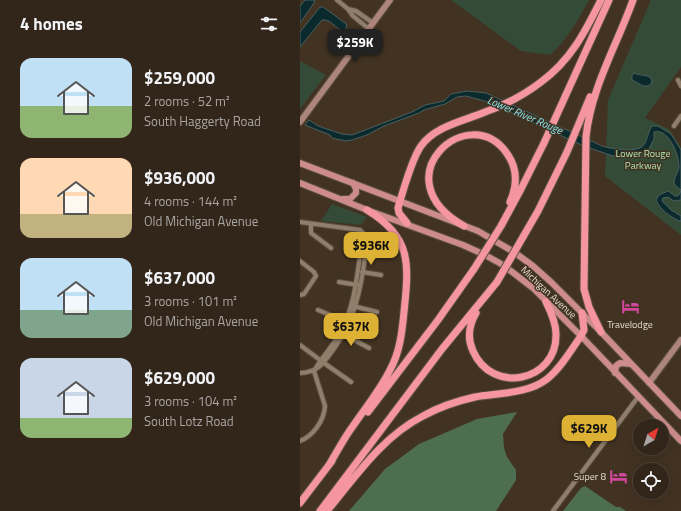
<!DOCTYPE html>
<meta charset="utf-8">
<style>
body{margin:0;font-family:"Titillium Web",sans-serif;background:#3d3227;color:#f1f3f6;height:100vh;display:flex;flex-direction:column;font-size:15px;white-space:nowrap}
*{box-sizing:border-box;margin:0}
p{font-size:13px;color:#a8a5a2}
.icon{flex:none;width:22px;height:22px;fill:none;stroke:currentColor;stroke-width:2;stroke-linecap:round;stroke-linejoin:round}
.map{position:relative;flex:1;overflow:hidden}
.details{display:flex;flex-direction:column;background:#32261a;width:300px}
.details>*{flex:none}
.needle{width:26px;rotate:39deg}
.fabs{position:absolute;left:333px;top:419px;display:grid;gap:8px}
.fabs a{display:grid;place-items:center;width:36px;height:36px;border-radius:50%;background:#32261a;box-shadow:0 4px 16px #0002,0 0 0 1px #4d4339;font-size:20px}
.price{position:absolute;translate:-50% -34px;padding:0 9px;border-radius:8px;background:#ddb133;color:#111;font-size:13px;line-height:26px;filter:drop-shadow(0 1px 2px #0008)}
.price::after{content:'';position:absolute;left:50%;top:24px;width:12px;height:9px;margin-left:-6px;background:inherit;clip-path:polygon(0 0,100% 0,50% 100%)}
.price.selected{background:#222;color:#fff}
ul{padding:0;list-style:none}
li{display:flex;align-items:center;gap:12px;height:100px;padding:0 20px}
li span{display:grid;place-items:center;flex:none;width:112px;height:80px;border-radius:12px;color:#555}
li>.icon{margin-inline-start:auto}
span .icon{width:48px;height:48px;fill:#fffc;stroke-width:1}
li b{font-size:17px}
h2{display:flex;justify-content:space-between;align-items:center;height:48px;padding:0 20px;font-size:17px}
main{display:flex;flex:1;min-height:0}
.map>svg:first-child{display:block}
</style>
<main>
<section class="details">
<h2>4 homes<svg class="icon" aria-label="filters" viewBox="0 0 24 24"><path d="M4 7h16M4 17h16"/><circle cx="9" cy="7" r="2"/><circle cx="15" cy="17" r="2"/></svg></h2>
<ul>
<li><span style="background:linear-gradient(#bfe0f5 60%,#8fb573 0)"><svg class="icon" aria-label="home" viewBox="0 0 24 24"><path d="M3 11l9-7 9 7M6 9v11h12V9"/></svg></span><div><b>$259,000</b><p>2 rooms · 52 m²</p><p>South Haggerty Road</p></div></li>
<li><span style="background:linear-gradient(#ffd9b3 70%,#c2b280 0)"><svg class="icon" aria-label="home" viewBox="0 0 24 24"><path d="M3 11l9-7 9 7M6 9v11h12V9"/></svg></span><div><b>$936,000</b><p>4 rooms · 144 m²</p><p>Old Michigan Avenue</p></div></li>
<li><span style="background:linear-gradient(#bfe0f5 65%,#7fa58c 0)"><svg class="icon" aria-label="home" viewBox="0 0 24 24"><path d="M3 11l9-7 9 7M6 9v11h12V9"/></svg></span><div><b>$637,000</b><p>3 rooms · 101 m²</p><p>Old Michigan Avenue</p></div></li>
<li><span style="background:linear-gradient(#c9d6e8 75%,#8fb573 0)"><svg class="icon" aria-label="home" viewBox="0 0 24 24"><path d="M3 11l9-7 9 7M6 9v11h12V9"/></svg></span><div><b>$629,000</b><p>3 rooms · 104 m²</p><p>South Lotz Road</p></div></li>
</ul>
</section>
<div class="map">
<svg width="381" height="511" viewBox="0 0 381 511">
<rect width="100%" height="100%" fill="#423222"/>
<path fill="#344b37" d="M151,0H289C278,20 267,40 250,55L221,51Z
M351,0H381V67L345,118L369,129L381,148V235L305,176L308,100Z
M0,61L26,75L0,109Z
M32,204L67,217L61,225L21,221Z"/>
<path fill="#4d6e51" d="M217,412L203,434L204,448L207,457L216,470V480L196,511H49L85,469L119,444L177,419Z
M285,486L316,507H320L326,511H263L281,488Z"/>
<path fill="#0b2a2d" stroke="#4c5f5e" d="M5,0H15L14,3L0,23V6Z
M20,7H23L45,23L47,25L46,28L43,31C35,28 31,19 22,20L0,47V32Z
M334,73C340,76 346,74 351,78L352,83L348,86H343L332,80V75Z
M167,91L186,93L302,146C311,149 336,153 343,146C347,142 348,131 352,126H358L371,134L381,150V200L374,201L368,197L363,198L362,201L371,210L381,216V221H379C370,216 360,210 356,200L359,195L368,191L375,196H378L380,193L381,190L374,184C374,175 379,173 379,166C379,155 369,128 354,132V139L349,149L347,151L336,155L313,156L284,146L188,102L166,96L157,97L145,104L124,110L119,113L84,126L67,135L52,140L46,141L32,138L30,135L5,125L9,120L18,126L42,134L52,135L112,112L125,105L144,101L151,94Z"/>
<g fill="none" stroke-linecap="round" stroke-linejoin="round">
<defs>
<path id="street" d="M37,0L48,9
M69,29L53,16L48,9L56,11L73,23
M378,80L381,86
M374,126L381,116
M0,222L60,230L66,236L67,240C64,268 60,297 49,323C45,333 39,341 33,350C23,364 18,372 0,373
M11,224V233L31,248
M0,261L14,272L16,276L4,294L0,295
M62,272L81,275
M39,282L58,285
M53,306L77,312
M18,310L47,322
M43,334L69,348
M0,345L24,363L51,382
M0,441C13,436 24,421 25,406L14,371C22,357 33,346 40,333C56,306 58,265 63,235L62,232
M253,511L338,397"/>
<path id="secondary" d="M0,122L90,0
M349,383L381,340"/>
<path id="primary" d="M0,163L178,231L214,252L233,266L252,283L301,332L381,416
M0,183L67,210L163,245L185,255L203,265L233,288L281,336L381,441
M43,199H50L56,193V189L53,183
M315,373L316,366L320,363L331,364"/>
<path id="highway" d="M107,223L99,213L98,208C102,194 113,157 121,146C135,126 164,121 185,112C205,105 224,95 241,82C271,60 285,32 301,0
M164,226C79,178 170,97 208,155C218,170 217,186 210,202
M201,226L221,189L244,143L309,0
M223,237L238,211L267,152L290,97
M176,313C169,325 167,338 173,351C192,395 257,382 256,334C256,323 251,312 246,302
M301,332L289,307L284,289L286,137C291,88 317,45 333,0
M68,412L138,320L174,269
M29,465C37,452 44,438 53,426C66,407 80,390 90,370C100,352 102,332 104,312C109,264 112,237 67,210
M0,503L32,461
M20,511L142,349L197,282
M27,511C56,476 82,437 123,416C139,407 157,401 175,397C198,393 228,394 247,379C261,368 271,350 281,336L284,330L282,313"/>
</defs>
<use href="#street" stroke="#5d5041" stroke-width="6"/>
<use href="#secondary" stroke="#5d5041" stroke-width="8"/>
<use href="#primary" stroke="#5d5041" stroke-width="8"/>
<use href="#highway" stroke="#5d5041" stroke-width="9"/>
<use href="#street" stroke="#907e6b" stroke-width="4"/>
<use href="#secondary" stroke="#ae857b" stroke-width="5.5"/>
<use href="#primary" stroke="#cd8c8b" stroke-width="6"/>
<use href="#highway" stroke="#f595a0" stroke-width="7"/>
<defs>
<path id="highway-bridge" d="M174,269L201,226
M197,282L223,237"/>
</defs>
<use href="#highway-bridge" stroke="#5d5041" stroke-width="9" stroke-linecap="butt"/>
<use href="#highway-bridge" stroke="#f595a0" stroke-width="7"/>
</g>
<defs>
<symbol id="hotel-bare" viewBox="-9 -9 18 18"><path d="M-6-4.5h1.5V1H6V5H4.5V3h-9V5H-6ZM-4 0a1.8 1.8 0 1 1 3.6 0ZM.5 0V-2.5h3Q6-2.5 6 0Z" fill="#d1479c" stroke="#423222" stroke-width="2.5" paint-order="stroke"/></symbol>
</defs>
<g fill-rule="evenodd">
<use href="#hotel-bare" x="318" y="294" width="25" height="25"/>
<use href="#hotel-bare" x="306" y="464" width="25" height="25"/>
</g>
<g text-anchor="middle" stroke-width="3" stroke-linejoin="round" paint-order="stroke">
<g font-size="10" fill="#ade5b2" stroke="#423222">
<text x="343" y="157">Lower Rouge<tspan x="343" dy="12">Parkway</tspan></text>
</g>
<g font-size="10" fill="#e4dad0" stroke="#423222">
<text transform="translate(249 292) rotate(43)" y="4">Michigan Avenue</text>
</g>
<g font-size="10" fill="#e4dad0" stroke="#423222">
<text x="330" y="328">Travelodge</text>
<text x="306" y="480" text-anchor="end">Super 8</text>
</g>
<g font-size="11" font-style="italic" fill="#86e4ef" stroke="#423222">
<text transform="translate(225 115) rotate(23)" y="4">Lower River Rouge</text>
</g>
</g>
</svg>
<div class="fabs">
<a><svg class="needle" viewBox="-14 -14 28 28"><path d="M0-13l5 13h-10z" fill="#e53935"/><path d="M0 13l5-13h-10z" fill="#a8a5a2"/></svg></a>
<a><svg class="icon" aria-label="locate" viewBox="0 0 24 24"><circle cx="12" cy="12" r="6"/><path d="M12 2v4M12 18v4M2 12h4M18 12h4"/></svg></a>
</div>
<b class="price selected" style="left:55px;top:63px">$259K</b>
<b class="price" style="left:71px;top:266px">$936K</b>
<b class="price" style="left:51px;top:347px">$637K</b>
<b class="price" style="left:289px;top:449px">$629K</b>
</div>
</main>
